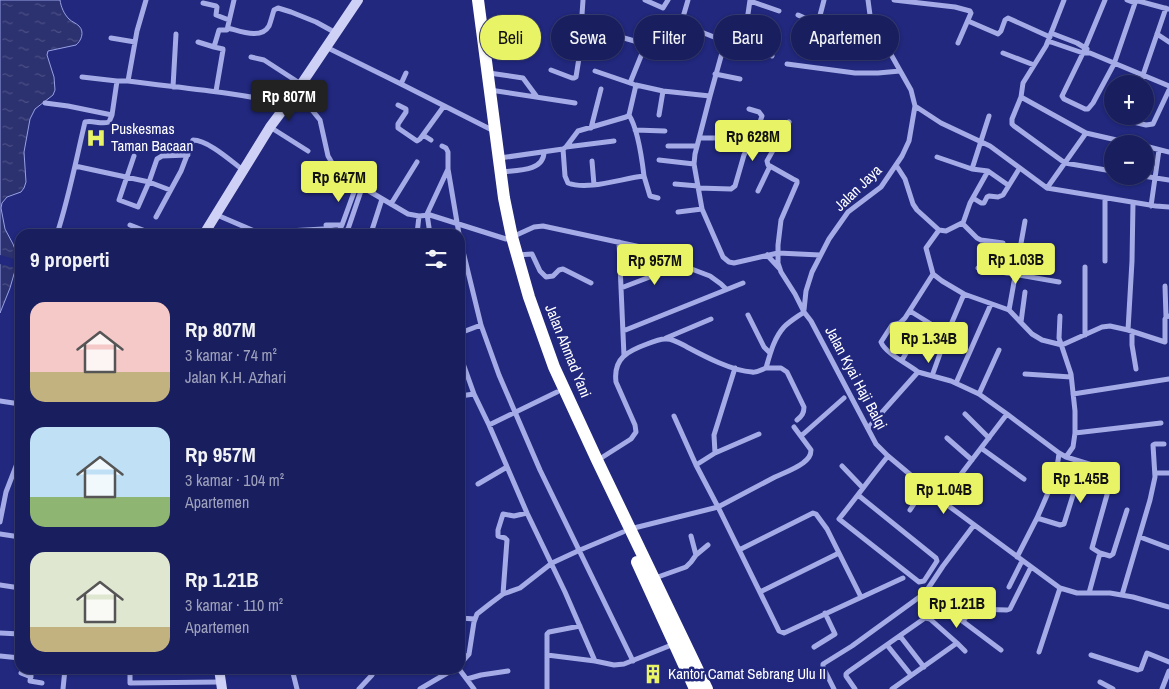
<!DOCTYPE html>
<html lang="id">
<meta charset="utf-8">
<style>
body{margin:0;font-family:"Archivo Narrow",sans-serif;background:#222764;color:#f1f3f6;height:100vh;display:flex;flex-direction:column;font-size:19px;white-space:nowrap}
*{box-sizing:border-box;margin:0}
p{font-size:16px;color:#9fa2bc}
.icon{flex:none;width:28px;height:28px;fill:none;stroke:currentColor;stroke-width:2;stroke-linecap:round;stroke-linejoin:round}
.map{position:relative;flex:1;overflow:hidden}
.panel{position:absolute;left:15px;top:229px;width:450px;height:445px;display:flex;flex-direction:column;background:#191e5e;border-radius:15px;box-shadow:0 1px 4px #0004,0 0 0 1px #373c73}
.panel>*{flex:none}
.hud{position:absolute;left:480px;top:15px;width:475px;height:45px;display:flex;gap:10px}
.fabs{position:absolute;left:1104px;top:75px;display:grid;gap:10px}
.fabs a{display:grid;place-items:center;width:50px;height:50px;border-radius:50%;background:#191e5e;box-shadow:0 1px 4px #0004,0 0 0 1px #373c73;font-size:25px}
.price{position:absolute;translate:-50% -42px;padding:0 11px;border-radius:5px;background:#e9f366;color:#111;font-size:16px;line-height:32px;filter:drop-shadow(0 1px 2px #0008)}
.price::after{content:'';position:absolute;left:50%;top:30px;width:15px;height:11px;margin-left:-8px;background:inherit;clip-path:polygon(0 0,100% 0,50% 100%)}
.price.selected{background:#222;color:#fff}
ul{padding:0;list-style:none}
li{display:flex;align-items:center;gap:15px;height:125px;padding:0 15px}
li span{display:grid;place-items:center;flex:none;width:140px;height:100px;border-radius:15px;color:#555}
li>.icon{margin-inline-start:auto}
span .icon{width:60px;height:60px;fill:#fffc;stroke-width:1}
li b{font-size:21px}
h2{display:flex;justify-content:space-between;align-items:center;height:60px;padding:0 15px;font-size:21px}
.chip{padding:0 18px;border-radius:22px;background:#191e5e;box-shadow:0 1px 4px #0004,0 0 0 1px #373c73;font-size:18px;line-height:45px}
.chip.selected{background:#e9f366;color:#111}
.map>svg:first-child{display:block}
</style>
<div class="map">
<svg width="1169" height="689" viewBox="0 0 1169 689">
<defs>
<pattern id="water-ripples" width="26" height="14" patternUnits="userSpaceOnUse" patternTransform="scale(1.25)"><rect width="26" height="14" fill="#2c3170"/><path d="M2 4q2-2 4 0t4 0M15 11q2-2 4 0t4 0" fill="none" stroke="#4c5085"/></pattern>
</defs>
<rect width="100%" height="100%" fill="#21287d"/>
<path fill="url(#water-ripples)" stroke="#98a1e7" d="M0,0H60C61,7 64,14 69,19C72,22 76,23 79,26C85,32 81,41 76,45L48,51L47,55L54,77L55,90L53,95L35,109L30,119L24,152L26,182L24,188L21,192L7,197L2,203L1,208L5,229L13,244L16,252L18,260L10,288L0,313Z"/>
<path fill="#21287d" d="M0,255L18,260L16,268L0,264Z"/>
<g fill="none" stroke-linecap="round" stroke-linejoin="round">
<path stroke="#a4abe6" stroke-width="5" d="M645,0L663,8L668,0
M894,0L955,7L970,11L971,13L958,43
M1064,0L1046,46L1023,83L1021,97L1086,133
M1105,0L1083,53L1062,96L1064,99L1085,109H1088L1093,103L1114,64L1135,3L1127,0
M1135,0L1168,9
M750,1L779,11
M203,3L216,6L217,7L216,15L229,20
M798,15C824,28 847,28 875,26
M968,21L998,34L1001,31L1005,20L1008,18L1050,37
M818,23L824,0
M681,24L714,37L725,42
M582,26L638,42
M228,28C240,31 261,40 269,26C271,21 272,16 274,10L278,8L291,12L316,22L336,33
M1051,33L1077,43L1087,49
M1157,34L1169,42
M111,38L135,42
M739,40L772,56
M1048,41L1083,53H1090L1169,86
M198,42L214,47
M326,47L401,84
M1003,53L1034,65
M251,57L264,60L301,84
M787,64L855,73H878L900,71
M551,70L572,78H574L576,77L579,58L583,0
M595,71L633,84
M406,73L401,84L490,129
M489,73L523,78L537,97
M715,74L740,79
M82,77L117,81H128C181,88 234,92 286,104
M128,81L137,31L146,0
M630,83L656,19L662,17L681,24L688,0
M1139,84L1143,75L1166,8
M173,87L176,34
M490,90L575,103
M216,91L223,50V49L214,47L219,30H227L234,0
M294,95L308,105L320,120L328,156L335,168L357,184L408,214L419,216L430,215L506,239
M710,96L695,154L694,164L702,209L723,257L729,262L734,263L778,253L820,255
M1021,97L1012,119V124L1014,126L1065,163L1112,171
M45,103L68,106L112,115
M398,105L406,109V112L398,124V128L417,141L420,139L444,106
M915,106L941,123L990,146L1047,188L1086,133L1134,144
M629,115C638,129 642,159 644,176
M659,115L663,91
M1123,116V119L1125,120L1146,125L1153,124L1169,90
M789,122L767,161L768,165L770,166L793,179L797,181V183L781,220L778,245V263L781,272L795,294L804,312L811,321L876,444L888,456L925,487L939,503L946,504L1060,588L1077,593H1110L1133,597L1169,607
M270,127L308,151
M591,128L601,89
M635,130L665,131
M423,135L431,140
M700,138H732
M442,146L446,148L448,152V169L459,234
M668,146H697
M1145,146L1169,152
M566,147L614,141
M563,149L565,176L568,183C588,191 623,178 644,176L650,196L658,198
M134,156L119,200L138,207L149,182L157,159L162,156L188,155
M937,157L972,169L989,116
M500,158L563,149L566,147L578,131L626,117L629,115L636,85L663,91L710,96L725,42H737C747,32 748,13 750,0
M659,160L694,164
M592,161L594,185
M896,165L905,179L913,204L917,210L939,230L946,231L962,223L977,238L981,240L1003,243
M75,166L149,182L170,190
M972,169L988,171L1008,185
M501,172C515,170 544,172 544,152
M1143,176L1169,180
M675,184L698,186
M698,188L731,189L735,186L744,155L756,133L762,116L759,112L749,109
M1047,188L1156,206L1169,207
M758,191L770,166
M973,198L981,203H984L987,197L989,196L998,197L1003,195L1019,169
M1105,198V261
M391,204L417,162
M1151,206L1159,150
M678,212L702,209
M217,215L261,234
M156,217L181,171L193,140C208,140 231,161 243,170
M963,223L970,203L988,171
M130,225L153,234
M326,225H342L357,184
M939,230L926,248L933,274L942,281L964,294L1009,310L1032,334L1042,340L1062,345L1102,327L1110,326L1128,330L1165,342V319L1166,317L1169,316
M288,231L323,229L339,231L342,225
M339,231H345L348,229L362,188
M371,233L382,199
M57,234C69,197 76,160 85,122C93,120 101,125 109,122L112,115L117,81
M417,234L419,216
M430,234L427,214L448,169
M512,237L534,227L543,226L650,249L681,265L710,276L721,284L726,289
M460,239L481,325L499,375L540,470L633,661
M619,242L624,356
M517,255L532,254L540,271L546,277L553,276L559,270L563,269L591,283
M767,255L779,268
M1085,267V335
M978,268L1059,282
M1165,286L1166,317
M621,288L681,265
M804,310L806,291L812,272L829,239L848,212L881,187L902,156L909,141L915,106L911,90L875,26L870,15L868,0
M1009,310L1025,221
M910,311L947,334
M748,315L764,347L770,353
M1060,316L1059,338L1071,374L1075,411V433L1073,447L1066,457
M1021,322L1025,292
M1128,330L1132,261L1133,203
M623,331L743,283
M1132,331V345L1136,369
M460,333L481,325
M666,338L711,319
M460,355L474,394L489,425L527,513L565,592L595,661L614,665L624,664L674,644
M902,360L916,336
M766,368H781L787,372L804,407C804,413 802,416 797,420
M918,372C908,364 885,353 881,342L892,325L900,323L905,318L933,274
M1025,374L1071,377
M932,376L947,334L964,294
M956,383L991,304
M979,394L999,350
M1073,394L1169,379
M460,396L474,394
M0,401L20,404
M965,414L989,438
M489,425L557,392
M794,427L811,450C811,456 808,459 803,463C795,469 784,473 775,477C756,487 737,497 718,507L779,631L784,633L903,578
M868,428L918,372L951,381L979,394L1007,414
M1075,433L1161,423
M801,436L844,398
M947,438L972,460
M981,448L1024,479
M715,453L759,434
M1059,453C1057,476 1046,497 1037,518L1060,525L1064,524L1083,463
M598,460L631,439L636,432L635,425L616,382C613,358 628,351 647,344C652,342 660,339 665,339C673,338 681,344 687,347C704,356 732,371 752,372C757,373 761,370 766,368C770,354 774,338 784,327C790,321 797,317 804,312
M696,465L715,453L714,435L735,368
M842,466L862,487
M1155,473H1169
M478,484L507,467
M858,495L936,558L937,561L924,581L919,582L839,519C856,498 871,477 888,456
M939,503L1007,414L1059,453L1066,457L1102,468
M910,510L925,487
M0,522L6,492L20,456
M630,529L718,507L696,465L674,416
M0,534L20,537
M691,536L696,555
M1140,537L1169,548
M739,550L813,513L816,514L827,529L839,553
M1100,553L1110,556L1113,554L1127,510
M1017,557L1037,518
M655,578L686,567L691,562L696,555L708,545
M0,585L20,588
M1009,587L1022,561
M760,592L839,553L861,597
M925,593L1001,650
M1089,593L1100,553L1092,548L1112,477
M503,594L507,540L505,538L498,536V530L503,514L514,516L527,513
M1122,595L1150,500L1155,477L1153,445L1155,444H1164
M460,618L475,619
M963,621L973,609L1007,610L1010,609L1031,567
M0,633L20,634
M900,636L924,667
M887,645L911,675
M814,647L835,634L825,613
M1039,652L1060,588
M547,655V634L549,632L580,626
M1091,655L1138,670L1141,669L1147,653L1169,662
M0,656L20,658
M460,664L469,654L474,622L477,614L491,603L503,594L520,588L552,563L580,550L623,532
M32,669L30,681L42,683
M130,669V683L220,682
M178,669H180
M292,669L297,689
M459,669L474,689
M21,673L31,677
M467,679L481,675L508,671
M1100,682L1113,689
M63,689L65,669
M359,689L372,675
M420,689L454,669
M547,689V655L595,661
M834,689L823,667V664L852,646L925,593L943,566L974,525
M855,689L846,676V674L848,672L925,618L930,619L957,643
M892,689L957,643L965,651
M1162,689L1169,671"/>
<path stroke="#ced1f5" stroke-width="10" d="M204,234L270,127L294,95L358,0
M219,669L222,689"/>
<path stroke="#fff" stroke-width="12" d="M478,0L504,198L512,237L529,297L554,367L597,460L707,689
M637,562L695,689"/>
</g>
<defs>
<symbol id="hospital-bare" viewBox="-9 -9 18 18"><path d="M-5-5h3v3.5h4V-5h3V5h-3V1.5h-4V5h-3Z" fill="#e9f366" stroke="#21287d" stroke-width="2.5" paint-order="stroke"/></symbol>
<symbol id="building-bare" viewBox="-9 -9 18 18"><path d="M-4-6H4V6H1V3H-1V6H-4ZM-2.5-4.3h1.7v1.8h-1.7ZM.8-4.3h1.7v1.8H.8ZM-2.5-1h1.7V.8h-1.7ZM.8-1h1.7V.8H.8Z" fill="#e9f366" stroke="#21287d" stroke-width="2.5" paint-order="stroke"/></symbol>
</defs>
<g fill-rule="evenodd">
<use href="#hospital-bare" x="82" y="124" width="28" height="28"/>
<use href="#building-bare" x="639" y="660" width="28" height="28"/>
</g>
<g text-anchor="middle" stroke-width="5" stroke-linejoin="round" paint-order="stroke">
<g font-size="15" fill="#fff" stroke="#21287d" text-anchor="start">
<text x="111" y="134">Puskesmas<tspan x="111" dy="17">Taman Bacaan</tspan></text>
<text x="668" y="679">Kantor Camat Sebrang Ulu II</text>
</g>
<g font-size="15" fill="#fff" stroke="#21287d">
<text transform="translate(858 188) rotate(-44)" y="5">Jalan Jaya</text>
<text transform="translate(568 351) rotate(68)" y="5">Jalan Ahmad Yani</text>
<text transform="translate(856 378) rotate(62)" y="5">Jalan Kyai Haji Balqi</text>
</g>
</g>
</svg>
<div class="fabs">
<a>+</a>
<a>−</a>
</div>
<b class="price selected" style="left:289px;top:122px">Rp 807M</b>
<b class="price" style="left:753px;top:162px">Rp 628M</b>
<b class="price" style="left:339px;top:203px">Rp 647M</b>
<b class="price" style="left:1016px;top:285px">Rp 1.03B</b>
<b class="price" style="left:655px;top:286px">Rp 957M</b>
<b class="price" style="left:929px;top:364px">Rp 1.34B</b>
<b class="price" style="left:1081px;top:504px">Rp 1.45B</b>
<b class="price" style="left:944px;top:515px">Rp 1.04B</b>
<b class="price" style="left:957px;top:629px">Rp 1.21B</b>
<div class="hud">
<a class="chip selected">Beli</a>
<a class="chip">Sewa</a>
<a class="chip">Filter</a>
<a class="chip">Baru</a>
<a class="chip">Apartemen</a>
</div>
<section class="panel">
<h2>9 properti<svg class="icon" aria-label="filters" viewBox="0 0 24 24"><path d="M4 7h16M4 17h16"/><circle cx="9" cy="7" r="2"/><circle cx="15" cy="17" r="2"/></svg></h2>
<ul>
<li><span style="background:linear-gradient(#f6c9c9 70%,#c2b280 0)"><svg class="icon" aria-label="home" viewBox="0 0 24 24"><path d="M3 11l9-7 9 7M6 9v11h12V9"/></svg></span><div><b>Rp 807M</b><p>3 kamar · 74 m²</p><p>Jalan K.H. Azhari</p></div></li>
<li><span style="background:linear-gradient(#bfe0f5 70%,#8fb573 0)"><svg class="icon" aria-label="home" viewBox="0 0 24 24"><path d="M3 11l9-7 9 7M6 9v11h12V9"/></svg></span><div><b>Rp 957M</b><p>3 kamar · 104 m²</p><p>Apartemen</p></div></li>
<li><span style="background:linear-gradient(#dfe7d0 75%,#c2b280 0)"><svg class="icon" aria-label="home" viewBox="0 0 24 24"><path d="M3 11l9-7 9 7M6 9v11h12V9"/></svg></span><div><b>Rp 1.21B</b><p>3 kamar · 110 m²</p><p>Apartemen</p></div></li>
</ul>
</section>
</div>
